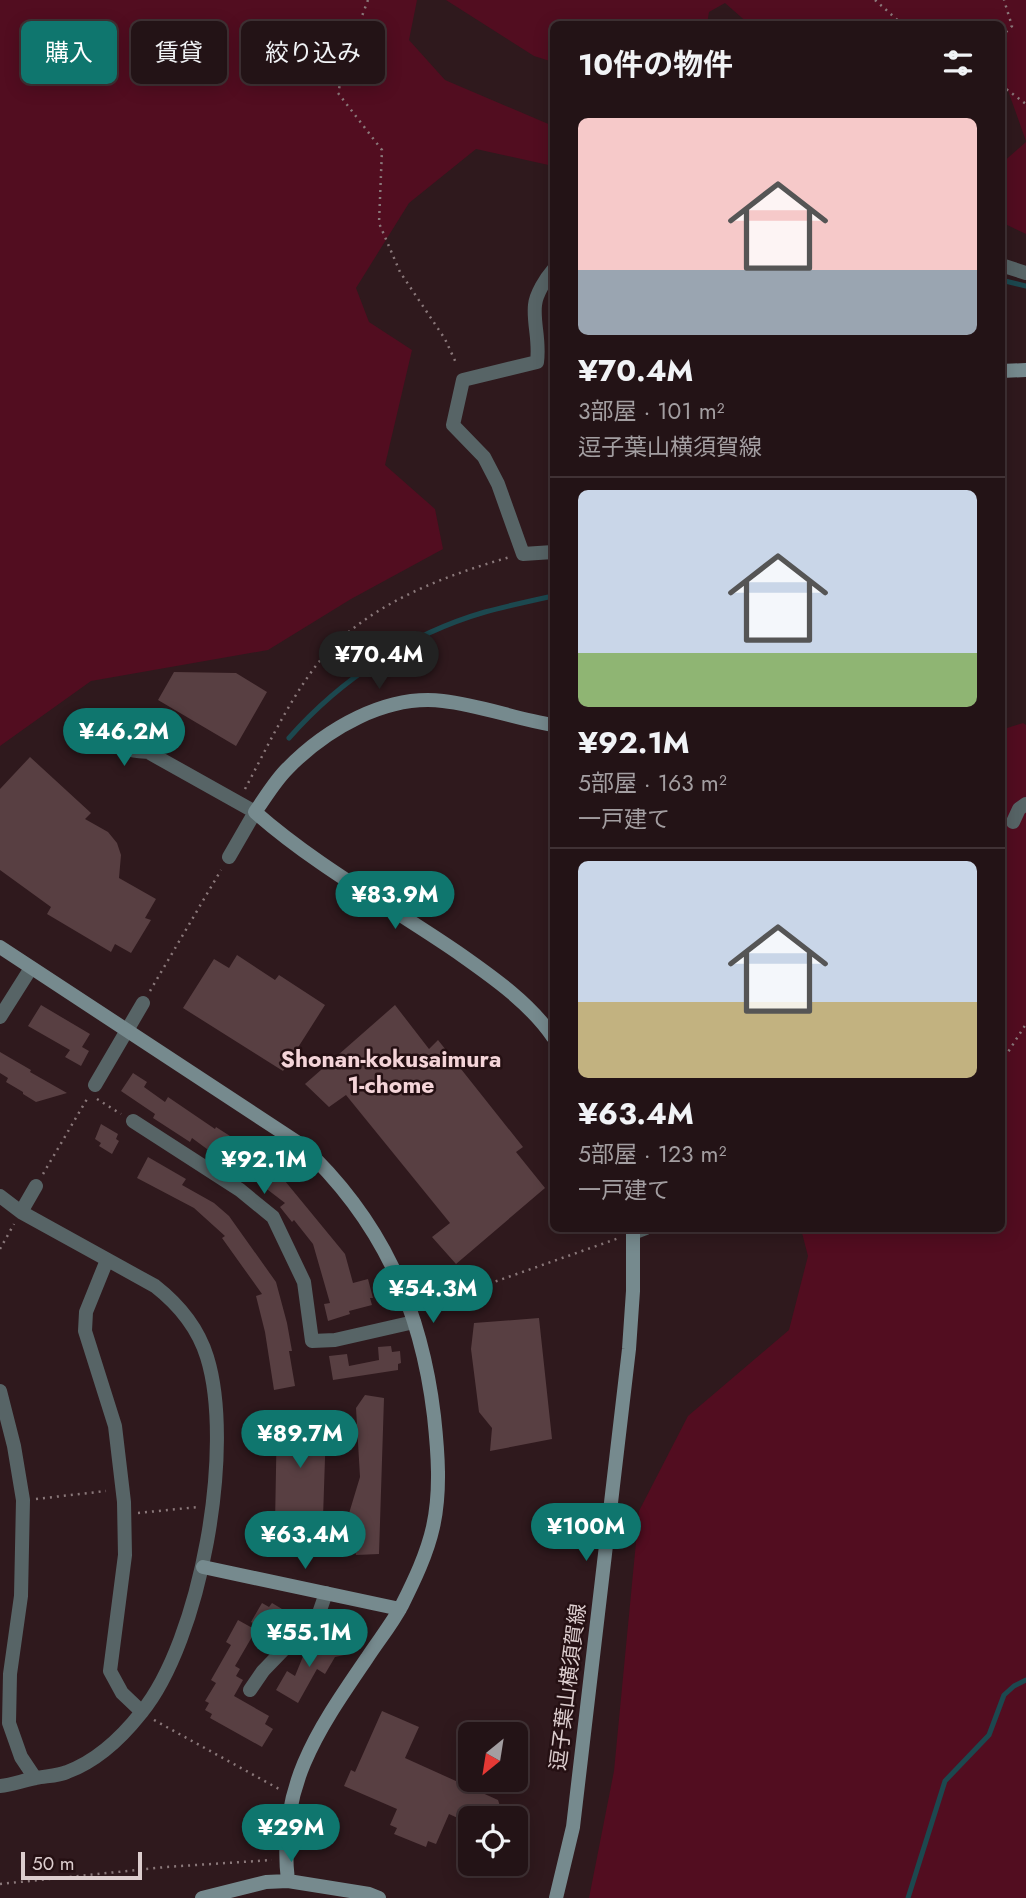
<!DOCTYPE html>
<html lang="ja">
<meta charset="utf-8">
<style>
body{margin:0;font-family:Jost,"Noto Sans JP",sans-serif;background:#2f2023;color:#f1f3f6;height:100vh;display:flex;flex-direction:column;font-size:26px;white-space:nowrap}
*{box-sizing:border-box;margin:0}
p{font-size:23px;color:#a39ea1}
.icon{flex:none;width:38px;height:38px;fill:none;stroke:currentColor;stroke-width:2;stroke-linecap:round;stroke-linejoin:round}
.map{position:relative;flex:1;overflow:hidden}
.drawer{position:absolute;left:550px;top:21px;width:455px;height:1211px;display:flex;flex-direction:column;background:#231316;border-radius:10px;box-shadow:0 4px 18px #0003,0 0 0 2px #403235}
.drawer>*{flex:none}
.banner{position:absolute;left:21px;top:21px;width:424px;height:63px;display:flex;gap:14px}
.needle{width:46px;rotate:210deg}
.tools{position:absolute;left:458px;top:1722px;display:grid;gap:14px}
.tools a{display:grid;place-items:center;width:70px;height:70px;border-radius:10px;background:#231316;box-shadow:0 4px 18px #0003,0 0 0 2px #403235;font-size:35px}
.scale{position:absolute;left:21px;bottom:18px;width:121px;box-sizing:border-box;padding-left:7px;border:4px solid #dccdce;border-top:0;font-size:19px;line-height:24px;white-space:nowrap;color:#dccdce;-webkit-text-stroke:5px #251013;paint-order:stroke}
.price{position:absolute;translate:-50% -60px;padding:0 16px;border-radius:24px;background:#0f766e;color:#fff;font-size:23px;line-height:46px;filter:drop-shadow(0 2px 4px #0008)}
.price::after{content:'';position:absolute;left:50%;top:42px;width:21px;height:16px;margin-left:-10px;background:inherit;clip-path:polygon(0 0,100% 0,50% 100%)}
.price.active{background:#222;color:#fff}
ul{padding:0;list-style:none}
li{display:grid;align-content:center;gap:14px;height:371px;padding:0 28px}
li+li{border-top:2px solid #403235}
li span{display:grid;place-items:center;height:217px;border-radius:10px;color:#555}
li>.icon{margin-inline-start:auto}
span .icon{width:126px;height:126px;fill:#fffc;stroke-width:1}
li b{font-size:30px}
h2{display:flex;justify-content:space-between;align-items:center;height:84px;padding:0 28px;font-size:30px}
.chip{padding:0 24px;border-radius:10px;background:#231316;box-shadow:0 4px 18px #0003,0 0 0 2px #403235;font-size:24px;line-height:63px}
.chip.active{background:#0f766e;color:#fff}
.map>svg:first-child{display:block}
</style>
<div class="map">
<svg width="1026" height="1898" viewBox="0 0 1026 1898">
<rect width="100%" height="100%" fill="#2f191d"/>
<path fill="#520d20" d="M0,0H417L409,40L445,80L553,126V166L476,149L409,203L356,288L369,322L412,350L385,465L435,509L443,549L351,599L268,650L91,681L0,746Z
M446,0H1026V141L1001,71V24H749L725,3L709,12L707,24H553V62L534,56Z
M1026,142V234L1001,222V164Z
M1023,723L1026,725V1898H589L614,1771L639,1511L688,1416L789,1330L808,1256L801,1229L1001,1228V977L1004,975L1001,968V730Z"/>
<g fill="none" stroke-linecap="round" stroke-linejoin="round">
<path stroke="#1c484f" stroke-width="5" d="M1001,280L1026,286
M289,738C341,679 409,634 485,612C507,606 530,601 553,596
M908,1898L945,1781L989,1735L1004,1695L1014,1686L1026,1680"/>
</g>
<path fill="#583f42" d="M174,672L236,673L267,692L236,746L158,700Z
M30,757L91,813L85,819L108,832L117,843L121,855L119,878L156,899L145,918L151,920L131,953L115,944L111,952L47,914L51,907L0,870V789Z
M237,955L275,980L279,975L325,1005L283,1071L183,1008L214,959L229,968Z
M41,1005L90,1034L82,1047L89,1051L81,1066L65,1057L70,1050L28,1026Z
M395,1005L429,1049L438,1040L523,1147L516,1152L545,1188L456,1264L432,1237L450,1223L346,1095L329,1107L305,1084Z
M0,1052L31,1070L30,1072L67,1093L36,1102L23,1094V1092L6,1082L8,1078L0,1073Z
M133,1073L147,1082L144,1087L165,1102L168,1097L215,1129L216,1127L230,1136L226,1142L247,1155L250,1151L286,1179L285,1181L345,1254L353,1283L368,1279L373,1298H370L372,1305L349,1311L350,1314L328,1321L324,1304L330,1303L313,1244L294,1220L292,1222L280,1207L285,1203L247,1174L245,1177L192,1138L190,1142L153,1118L155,1114L121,1091Z
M101,1124L118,1134L116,1139L119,1141L112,1154L99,1146L101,1143L95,1139Z
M148,1157L186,1179L182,1185L214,1203L229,1216L276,1282L287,1323L292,1351H289L295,1386L274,1390L265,1332L256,1296L262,1294L222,1238L225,1236L194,1208L137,1178Z
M539,1318L552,1439L490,1451L492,1428L479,1412L471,1349L474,1323Z
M391,1346L392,1352L400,1351L401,1363L398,1364V1370L333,1380L329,1356L347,1354L349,1366L379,1360L378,1347Z
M365,1395L384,1398L379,1554L356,1555L347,1520L360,1477L356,1408Z
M277,1415H316L326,1428L323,1518L312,1524H275Z
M262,1603L269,1607L272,1603L287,1612L279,1628L272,1624L268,1632L251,1622Z
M354,1614L359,1633L338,1639L332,1620Z
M238,1620L256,1630L235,1666L240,1669L236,1676L243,1680L234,1696L269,1716L265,1724L273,1729L262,1747L210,1718L212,1714L205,1710L209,1703L205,1701L216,1683L211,1680L231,1645L226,1642Z
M317,1637L349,1654L335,1657L325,1674L317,1669L298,1703L276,1690L287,1671L295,1676L304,1654H308Z
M382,1711L419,1727L405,1758L498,1800L500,1806L523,1818H471V1824L449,1814L436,1844L428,1841L426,1847L394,1834L397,1828L390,1825L397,1809L344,1786L351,1770L355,1772Z"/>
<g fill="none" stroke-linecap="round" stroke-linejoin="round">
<path stroke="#8a787a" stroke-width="2.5" stroke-dasharray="2 5" stroke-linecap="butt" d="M368,0L346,59L338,93L382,150L379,223L400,272L445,339L457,365
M875,0L902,24
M1001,37L1012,26L1004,0
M1001,85L1026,104
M245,789C269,744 296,685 331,648C379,600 447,575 510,557
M150,991L221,870
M1001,1063L1026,1024
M97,1099L121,1114
M43,1174L87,1099
M0,1249L14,1224
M423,1307L619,1238
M36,1499L106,1491
M138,1513L198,1507
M154,1720L279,1789
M0,1884L166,1867L272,1860"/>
<path stroke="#576466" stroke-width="14" d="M1001,265L1026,273
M553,270C546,278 536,294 535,305C533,323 540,340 537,362L463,380L453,425L484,457L498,484L523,554L553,552
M148,752L140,732L131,726L121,728L115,735C121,751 132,751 148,752L255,812L229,857
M1013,822L1019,809L1026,804
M0,1017L31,968
M95,1085L143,1003
M133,1121L240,1190L273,1217L304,1282L312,1341L335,1340L414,1322
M0,1196L21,1212L155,1286C178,1304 198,1328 207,1357C235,1447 201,1640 141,1713C122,1737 97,1761 67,1772C58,1776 46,1776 36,1778C24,1780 12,1785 0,1786
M21,1212L36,1186
M633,1233L646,1228
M107,1260L86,1312L85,1331L115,1426L124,1502L125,1555L110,1671L122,1693L142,1712
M0,1391L14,1446L23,1500L21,1596L10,1674L9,1723L21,1757L35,1778
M250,1690L263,1671L319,1613L326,1593"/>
<path stroke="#768a8e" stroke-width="14" d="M1001,371L1026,370
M553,725C516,719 480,705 443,701C386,694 326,729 287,769C275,781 265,798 255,812C316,866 390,906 457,952C491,976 529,1002 553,1037
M0,947L300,1144C381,1219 421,1307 434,1416C438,1453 441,1491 433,1527C427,1554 414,1581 402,1605C392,1624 378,1641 367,1658C317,1731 277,1788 288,1881
M203,1567L400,1609
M202,1898L266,1882L288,1881L369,1894L379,1898
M556,1898L573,1827L629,1349L633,1291V1228"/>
</g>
<g text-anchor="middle" stroke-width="5" stroke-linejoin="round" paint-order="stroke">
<g font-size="21" fill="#dccdce" stroke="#251013">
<text transform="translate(568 1687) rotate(-83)" y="7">逗子葉山横須賀線</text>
</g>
<g font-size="23" font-weight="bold" fill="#f4d4d8" stroke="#251013">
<text x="391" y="1067">Shonan-kokusaimura<tspan x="391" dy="26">1-chome</tspan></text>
</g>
</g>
</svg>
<div class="tools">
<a><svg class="needle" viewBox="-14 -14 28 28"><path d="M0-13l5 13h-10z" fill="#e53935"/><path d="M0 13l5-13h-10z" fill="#a39ea1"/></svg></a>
<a><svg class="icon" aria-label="locate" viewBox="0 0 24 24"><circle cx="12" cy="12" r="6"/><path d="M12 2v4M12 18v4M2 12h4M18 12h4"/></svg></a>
</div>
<div class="scale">50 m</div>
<b class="price active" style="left:379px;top:691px">¥70.4M</b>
<b class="price" style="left:124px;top:768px">¥46.2M</b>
<b class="price" style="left:395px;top:931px">¥83.9M</b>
<b class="price" style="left:264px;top:1196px">¥92.1M</b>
<b class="price" style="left:433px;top:1325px">¥54.3M</b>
<b class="price" style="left:300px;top:1470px">¥89.7M</b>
<b class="price" style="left:586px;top:1563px">¥100M</b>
<b class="price" style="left:305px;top:1571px">¥63.4M</b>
<b class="price" style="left:309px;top:1669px">¥55.1M</b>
<b class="price" style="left:291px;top:1864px">¥29M</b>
<div class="banner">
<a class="chip active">購入</a>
<a class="chip">賃貸</a>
<a class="chip">絞り込み</a>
</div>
<section class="drawer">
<h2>10件の物件<svg class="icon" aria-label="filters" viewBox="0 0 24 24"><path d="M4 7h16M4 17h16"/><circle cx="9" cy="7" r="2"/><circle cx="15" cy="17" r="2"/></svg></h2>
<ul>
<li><span style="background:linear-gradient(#f6c9c9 70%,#9aa5b1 0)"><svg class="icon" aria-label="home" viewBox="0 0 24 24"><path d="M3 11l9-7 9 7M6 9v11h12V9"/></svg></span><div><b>¥70.4M</b><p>3部屋 · 101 m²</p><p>逗子葉山横須賀線</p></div></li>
<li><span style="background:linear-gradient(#c9d6e8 75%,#8fb573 0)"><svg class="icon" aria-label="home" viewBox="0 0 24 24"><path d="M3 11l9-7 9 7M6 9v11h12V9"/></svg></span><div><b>¥92.1M</b><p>5部屋 · 163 m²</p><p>一戸建て</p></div></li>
<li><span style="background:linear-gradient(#c9d6e8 65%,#c2b280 0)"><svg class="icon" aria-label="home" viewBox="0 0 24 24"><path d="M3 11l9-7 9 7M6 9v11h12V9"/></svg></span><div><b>¥63.4M</b><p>5部屋 · 123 m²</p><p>一戸建て</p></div></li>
</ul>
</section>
</div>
